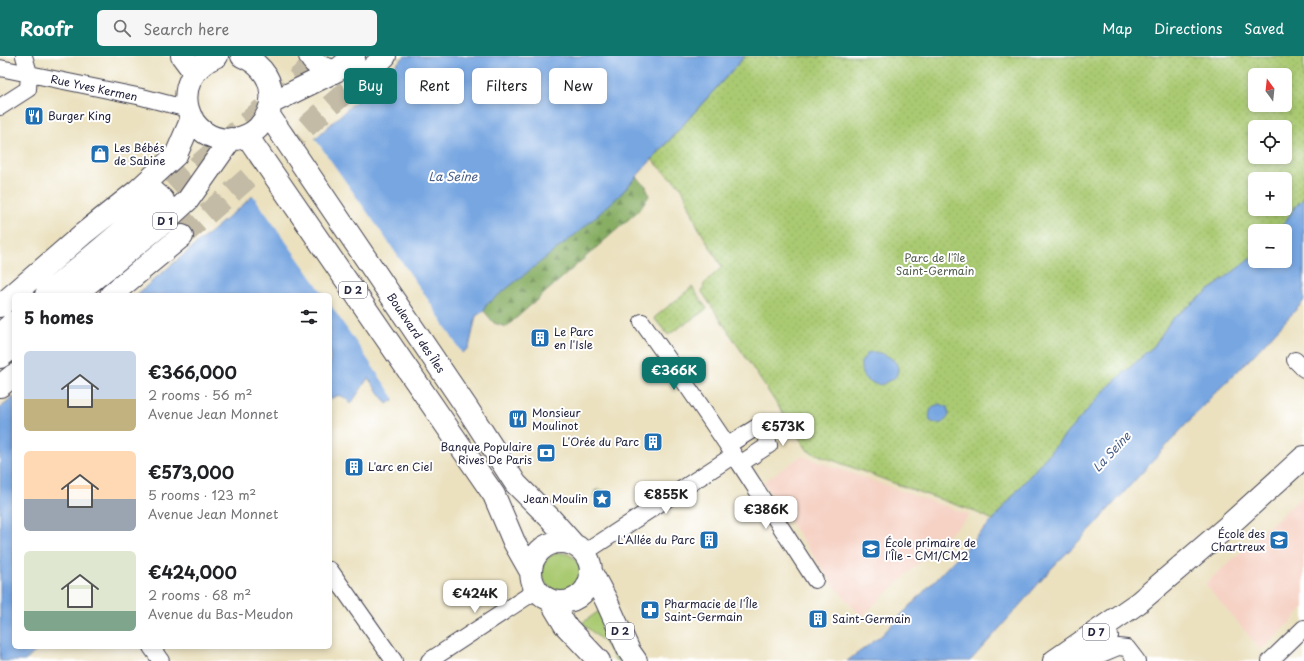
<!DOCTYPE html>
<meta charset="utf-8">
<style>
body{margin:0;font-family:"Playpen Sans",sans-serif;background:#f6f6f6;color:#202124;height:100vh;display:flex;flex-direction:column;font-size:15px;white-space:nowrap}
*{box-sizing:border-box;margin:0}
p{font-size:13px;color:#757577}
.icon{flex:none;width:22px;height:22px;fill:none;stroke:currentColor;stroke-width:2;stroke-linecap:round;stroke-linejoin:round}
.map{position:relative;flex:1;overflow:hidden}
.details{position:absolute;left:12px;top:237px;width:320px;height:356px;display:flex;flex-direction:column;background:#fff;border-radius:6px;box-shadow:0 2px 6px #0003}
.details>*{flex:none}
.guide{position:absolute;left:344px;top:12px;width:380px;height:36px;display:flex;gap:8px}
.needle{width:26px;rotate:345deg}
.fabs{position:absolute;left:1248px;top:12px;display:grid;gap:8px}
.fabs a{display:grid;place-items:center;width:44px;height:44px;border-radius:6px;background:#fff;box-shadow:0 2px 6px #0003;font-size:20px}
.price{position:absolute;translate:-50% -34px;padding:0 9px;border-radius:8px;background:#fff;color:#222;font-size:13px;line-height:26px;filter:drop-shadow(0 1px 2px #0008)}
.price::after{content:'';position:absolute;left:50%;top:24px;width:12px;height:9px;margin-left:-6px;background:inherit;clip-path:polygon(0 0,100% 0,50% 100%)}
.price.selected{background:#0f766e;color:#fff}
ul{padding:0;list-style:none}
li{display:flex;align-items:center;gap:12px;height:100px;padding:0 12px}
li span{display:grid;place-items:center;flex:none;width:112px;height:80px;border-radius:6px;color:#555}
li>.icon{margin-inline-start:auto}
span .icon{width:48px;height:48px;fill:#fffc;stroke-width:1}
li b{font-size:17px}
h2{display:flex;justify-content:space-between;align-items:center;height:48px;padding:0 12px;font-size:17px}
.pill{padding:0 14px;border-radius:6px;background:#fff;box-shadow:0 2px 6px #0003;font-size:14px;line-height:36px}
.pill.selected{background:#0f766e;color:#fff}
header{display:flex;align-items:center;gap:24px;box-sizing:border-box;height:56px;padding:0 20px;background:#0f766e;color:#fff}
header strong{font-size:19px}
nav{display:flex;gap:22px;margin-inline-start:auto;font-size:14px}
.search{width:280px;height:36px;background:#f6f6f6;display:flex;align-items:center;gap:10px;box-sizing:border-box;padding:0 14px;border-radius:6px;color:#757577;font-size:15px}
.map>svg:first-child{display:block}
</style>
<header>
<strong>Roofr</strong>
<div class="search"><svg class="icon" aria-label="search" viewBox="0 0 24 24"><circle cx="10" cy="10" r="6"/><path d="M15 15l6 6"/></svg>Search here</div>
<nav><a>Map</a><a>Directions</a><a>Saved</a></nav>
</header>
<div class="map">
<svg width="1304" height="605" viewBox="0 0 1304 605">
<defs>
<pattern id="forest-firs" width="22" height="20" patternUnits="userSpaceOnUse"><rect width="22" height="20" fill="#87ae64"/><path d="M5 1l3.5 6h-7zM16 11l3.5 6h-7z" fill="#6e8d54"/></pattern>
<pattern id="park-dots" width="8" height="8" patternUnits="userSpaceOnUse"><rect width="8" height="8" fill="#aaca72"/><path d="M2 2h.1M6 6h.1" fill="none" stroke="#92ad64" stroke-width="1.8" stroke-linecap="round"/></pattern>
</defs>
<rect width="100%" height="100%" fill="#fff"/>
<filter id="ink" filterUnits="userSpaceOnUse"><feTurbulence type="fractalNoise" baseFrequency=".025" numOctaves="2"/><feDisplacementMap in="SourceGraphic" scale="8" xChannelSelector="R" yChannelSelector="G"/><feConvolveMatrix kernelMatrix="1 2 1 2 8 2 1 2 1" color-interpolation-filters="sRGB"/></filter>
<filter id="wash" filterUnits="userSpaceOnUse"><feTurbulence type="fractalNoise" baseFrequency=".012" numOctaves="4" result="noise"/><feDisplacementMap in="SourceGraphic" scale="16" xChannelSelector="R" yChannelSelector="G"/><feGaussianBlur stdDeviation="0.9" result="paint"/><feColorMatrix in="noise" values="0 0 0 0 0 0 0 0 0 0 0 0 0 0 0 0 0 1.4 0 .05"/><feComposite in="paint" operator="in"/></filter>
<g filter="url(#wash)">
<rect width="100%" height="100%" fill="#ebe1bf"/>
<path fill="#f6d2c5" d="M802,400L970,459L861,561L832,527L763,426Z
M1304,439V551L1288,569L1261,594L1205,528Z"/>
<path fill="#aaca72" stroke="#667656" d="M542 516a19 19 0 1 1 38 0a19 19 0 1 1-38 0Z
M599,555L610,585L624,605H616L604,586L582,567Z"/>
<path fill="url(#forest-firs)" stroke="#546850" d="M636,121L646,130L649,140L638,155L506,271L494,267L484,255L486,249L619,140Z"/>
<path fill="url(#park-dots)" stroke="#667656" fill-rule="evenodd" d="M745,0H1304V142L1295,151L1279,175H1255V199L1172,263L1154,290L1107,332L1079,363L1021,430L993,464L971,454L907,432L808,395L702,236L704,228L722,211L698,171L682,132L652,104ZM1255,19H1285V49H1255ZM1255,71H1285V101H1255ZM1255,123H1285V153H1255Z
M692,231L707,253L668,279L654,262Z
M597,433L606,435L610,441L615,442L610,446L593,442L595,434L597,435Z"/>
<path fill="#77a6e1" stroke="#4c648e" d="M405,0H745L619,140L581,174L486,249L484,255L476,260L469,292L387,348L368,322L351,348C344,340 339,336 330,344V239H136L245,147Z
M1304,142V245L1248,305L1211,341L1106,456C1089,477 1069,494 1051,513C1024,544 998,575 970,605H847L881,580L993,464L1021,430L1079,363L1107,332L1154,290L1172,263L1255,199V205H1285V175H1279L1295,151Z
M874,296C885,297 904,306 896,320C894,323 891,324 888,325C882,330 877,329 871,326C861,322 861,315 861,306L868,297Z
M14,341V591H41L25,605H0V352Z
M940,348L947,351L949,359C945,367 939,370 930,365C928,356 931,350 940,348Z"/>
<path fill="#ebe1bf" d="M314,81L377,170L429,245L463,299L396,345L330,248V239H324L252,138Z"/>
</g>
<g filter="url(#ink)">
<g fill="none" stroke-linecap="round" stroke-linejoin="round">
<path stroke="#c3bba5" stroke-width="22" stroke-dasharray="22 11" stroke-linecap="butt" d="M147,154L323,0
M182,180L364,20"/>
<defs>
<path id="street" d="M0,12L142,41L188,53
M0,51L28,33L29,17L24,0
M642,266C676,313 708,360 740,408L769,389L765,377L757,371L728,389
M1295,304L1304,313
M740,408L815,524
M584,497L734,399
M330,514L394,605
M151,591L161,605
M1087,604L1118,591L1127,592L1137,605
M429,605L537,534
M1270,605L1304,572"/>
<path id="secondary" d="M182,0L194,16"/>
<path id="primary" d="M217,0C164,22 186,91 236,83C244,81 252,78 258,72C267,62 273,50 271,36C270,19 257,6 242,0
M310,0C315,11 325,13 336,15
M364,20L385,0
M271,47L336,15L354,0
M268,58L467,352L516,428L550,462L574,489
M247,80L494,439L514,486L531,516
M137,135H153L163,144L166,156L163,167
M46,239L147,154
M74,239L163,167L188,144L231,83
M111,239L182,180
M0,250L83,178L137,135L176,99L192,62
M0,278L14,266
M0,301L14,290
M0,330L14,319
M531 516a30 30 0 1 1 60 0a30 30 0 1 1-60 0Z
M591,516L606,544L629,595L636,605
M550,544L565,569L599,605
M1054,605L1138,547L1228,470L1304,401
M1083,605L1107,580"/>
</defs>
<use href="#street" stroke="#403f4f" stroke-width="18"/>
<use href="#secondary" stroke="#403f4f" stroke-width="24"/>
<use href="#primary" stroke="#403f4f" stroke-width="24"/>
<use href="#street" stroke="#fff" stroke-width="16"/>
<use href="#secondary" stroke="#fff" stroke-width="22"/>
<use href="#primary" stroke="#fff" stroke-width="22"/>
</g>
</g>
<defs>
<symbol id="restaurant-square" viewBox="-11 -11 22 22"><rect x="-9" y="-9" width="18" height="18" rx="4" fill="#1f6fb2" stroke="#fff"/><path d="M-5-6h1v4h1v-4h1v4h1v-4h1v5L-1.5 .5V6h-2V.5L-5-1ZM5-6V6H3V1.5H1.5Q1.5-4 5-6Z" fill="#fff"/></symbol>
<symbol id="shop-square" viewBox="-11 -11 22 22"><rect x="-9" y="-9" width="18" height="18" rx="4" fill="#1f6fb2" stroke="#fff"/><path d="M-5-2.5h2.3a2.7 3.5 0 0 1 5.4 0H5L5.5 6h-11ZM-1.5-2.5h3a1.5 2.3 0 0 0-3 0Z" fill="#fff"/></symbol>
<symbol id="building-square" viewBox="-11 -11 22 22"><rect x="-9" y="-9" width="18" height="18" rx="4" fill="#1f6fb2" stroke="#fff"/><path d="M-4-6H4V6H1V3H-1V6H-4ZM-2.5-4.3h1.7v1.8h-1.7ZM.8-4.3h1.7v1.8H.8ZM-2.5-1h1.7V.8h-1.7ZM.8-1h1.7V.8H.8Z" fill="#fff"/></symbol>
<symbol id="bank-square" viewBox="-11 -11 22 22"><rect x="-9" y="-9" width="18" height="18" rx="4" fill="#1f6fb2" stroke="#fff"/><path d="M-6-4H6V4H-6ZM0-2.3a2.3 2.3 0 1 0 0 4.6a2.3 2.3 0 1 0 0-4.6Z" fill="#fff"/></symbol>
<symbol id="sight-square" viewBox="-11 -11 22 22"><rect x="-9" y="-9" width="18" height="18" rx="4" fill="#1f6fb2" stroke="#fff"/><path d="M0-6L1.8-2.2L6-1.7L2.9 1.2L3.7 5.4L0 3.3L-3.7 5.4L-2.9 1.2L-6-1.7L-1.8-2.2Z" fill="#fff"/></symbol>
<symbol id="school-square" viewBox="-11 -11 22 22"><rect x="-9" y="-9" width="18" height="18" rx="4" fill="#1f6fb2" stroke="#fff"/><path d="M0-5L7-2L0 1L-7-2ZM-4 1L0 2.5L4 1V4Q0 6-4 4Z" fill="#fff"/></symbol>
<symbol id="pharmacy-square" viewBox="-11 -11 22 22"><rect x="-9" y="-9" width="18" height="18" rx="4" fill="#1f6fb2" stroke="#fff"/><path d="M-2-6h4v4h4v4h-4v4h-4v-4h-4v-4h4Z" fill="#fff"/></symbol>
</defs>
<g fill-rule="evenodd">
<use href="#restaurant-square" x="23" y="49" width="22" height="22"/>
<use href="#shop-square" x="89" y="87" width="22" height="22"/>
<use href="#building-square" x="529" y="271" width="22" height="22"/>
<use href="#restaurant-square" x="507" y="352" width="22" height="22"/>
<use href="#building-square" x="642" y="375" width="22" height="22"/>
<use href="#bank-square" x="535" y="386" width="22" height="22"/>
<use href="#building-square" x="343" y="400" width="22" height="22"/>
<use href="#sight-square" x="591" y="432" width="22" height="22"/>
<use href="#building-square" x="698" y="473" width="22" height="22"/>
<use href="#school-square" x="1268" y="473" width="22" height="22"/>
<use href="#school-square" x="860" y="482" width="22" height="22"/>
<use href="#pharmacy-square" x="639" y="543" width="22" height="22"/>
<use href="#building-square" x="807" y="552" width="22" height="22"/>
</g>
<g text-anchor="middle" stroke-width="4" stroke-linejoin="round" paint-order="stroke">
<g fill="#fff" stroke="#646476" stroke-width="1">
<rect x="153" y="157" width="24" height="16" rx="3"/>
<rect x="339" y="226" width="28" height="16" rx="3"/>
<rect x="606" y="567" width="28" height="16" rx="3"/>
<rect x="1083" y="568" width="26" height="16" rx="3"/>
</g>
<g font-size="10" font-weight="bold" fill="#22223b">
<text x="165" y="169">D 1</text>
<text x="353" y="238">D 2</text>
<text x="620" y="579">D 2</text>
<text x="1096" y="580">D 7</text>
</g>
<g font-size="11" fill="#22223b" stroke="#fff">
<text transform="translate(94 32) rotate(12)" y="4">Rue Yves Kermen</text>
<text transform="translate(416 277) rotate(56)" y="4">Boulevard des Îles</text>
</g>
<g font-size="11" fill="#22223b" stroke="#fff" text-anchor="start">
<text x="48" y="64">Burger King</text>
<text x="114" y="96">Les Bébés<tspan x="114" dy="13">de Sabine</tspan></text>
<text x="554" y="280">Le Parc<tspan x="554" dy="13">en l'Isle</tspan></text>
<text x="532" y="361">Monsieur<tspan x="532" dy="13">Moulinot</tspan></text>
<text x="639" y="390" text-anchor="end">L'Orée du Parc</text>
<text x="532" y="395" text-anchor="end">Banque Populaire<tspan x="532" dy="13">Rives De Paris</tspan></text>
<text x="368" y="415">L'arc en Ciel</text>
<text x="588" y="447" text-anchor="end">Jean Moulin</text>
<text x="1265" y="482" text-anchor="end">École des<tspan x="1265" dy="13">Chartreux</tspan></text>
<text x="695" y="488" text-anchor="end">L'Allée du Parc</text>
<text x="885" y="491">École primaire de<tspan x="885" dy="13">l'Île - CM1/CM2</tspan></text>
<text x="664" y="552">Pharmacie de l'Île<tspan x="664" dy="13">Saint-Germain</tspan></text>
<text x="832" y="567">Saint-Germain</text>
</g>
<g font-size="11" fill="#525d4e" stroke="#fff">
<text x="935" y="206">Parc de l'île<tspan x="935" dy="13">Saint-Germain</tspan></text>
</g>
<g font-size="12" font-style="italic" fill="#485d86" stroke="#fff">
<text x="453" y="125">La Seine</text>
<text transform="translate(1112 396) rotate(-47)" y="4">La Seine</text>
</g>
</g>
</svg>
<div class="fabs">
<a><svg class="needle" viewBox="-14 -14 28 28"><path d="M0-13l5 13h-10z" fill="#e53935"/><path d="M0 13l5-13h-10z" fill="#757577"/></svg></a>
<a><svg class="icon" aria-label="locate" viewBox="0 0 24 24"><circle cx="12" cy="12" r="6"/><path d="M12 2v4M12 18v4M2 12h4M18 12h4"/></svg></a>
<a>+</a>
<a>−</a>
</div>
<b class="price selected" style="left:674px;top:335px">€366K</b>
<b class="price" style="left:783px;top:391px">€573K</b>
<b class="price" style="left:666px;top:459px">€855K</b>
<b class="price" style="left:766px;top:474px">€386K</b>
<b class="price" style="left:475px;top:558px">€424K</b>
<div class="guide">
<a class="pill selected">Buy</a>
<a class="pill">Rent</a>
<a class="pill">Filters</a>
<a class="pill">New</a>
</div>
<section class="details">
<h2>5 homes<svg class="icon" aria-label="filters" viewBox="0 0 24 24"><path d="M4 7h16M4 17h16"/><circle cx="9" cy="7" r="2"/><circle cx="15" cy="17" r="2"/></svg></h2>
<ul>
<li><span style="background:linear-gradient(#c9d6e8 60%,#c2b280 0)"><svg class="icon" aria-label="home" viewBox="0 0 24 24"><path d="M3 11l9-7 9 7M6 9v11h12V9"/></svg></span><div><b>€366,000</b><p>2 rooms · 56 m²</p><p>Avenue Jean Monnet</p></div></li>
<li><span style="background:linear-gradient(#ffd9b3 60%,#9aa5b1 0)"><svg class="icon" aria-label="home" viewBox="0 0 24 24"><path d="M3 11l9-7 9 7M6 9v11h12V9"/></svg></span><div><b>€573,000</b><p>5 rooms · 123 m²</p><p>Avenue Jean Monnet</p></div></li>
<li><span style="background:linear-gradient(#dfe7d0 75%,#7fa58c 0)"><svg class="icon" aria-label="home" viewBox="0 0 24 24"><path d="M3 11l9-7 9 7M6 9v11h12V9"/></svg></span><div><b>€424,000</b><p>2 rooms · 68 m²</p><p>Avenue du Bas-Meudon</p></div></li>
</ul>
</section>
</div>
